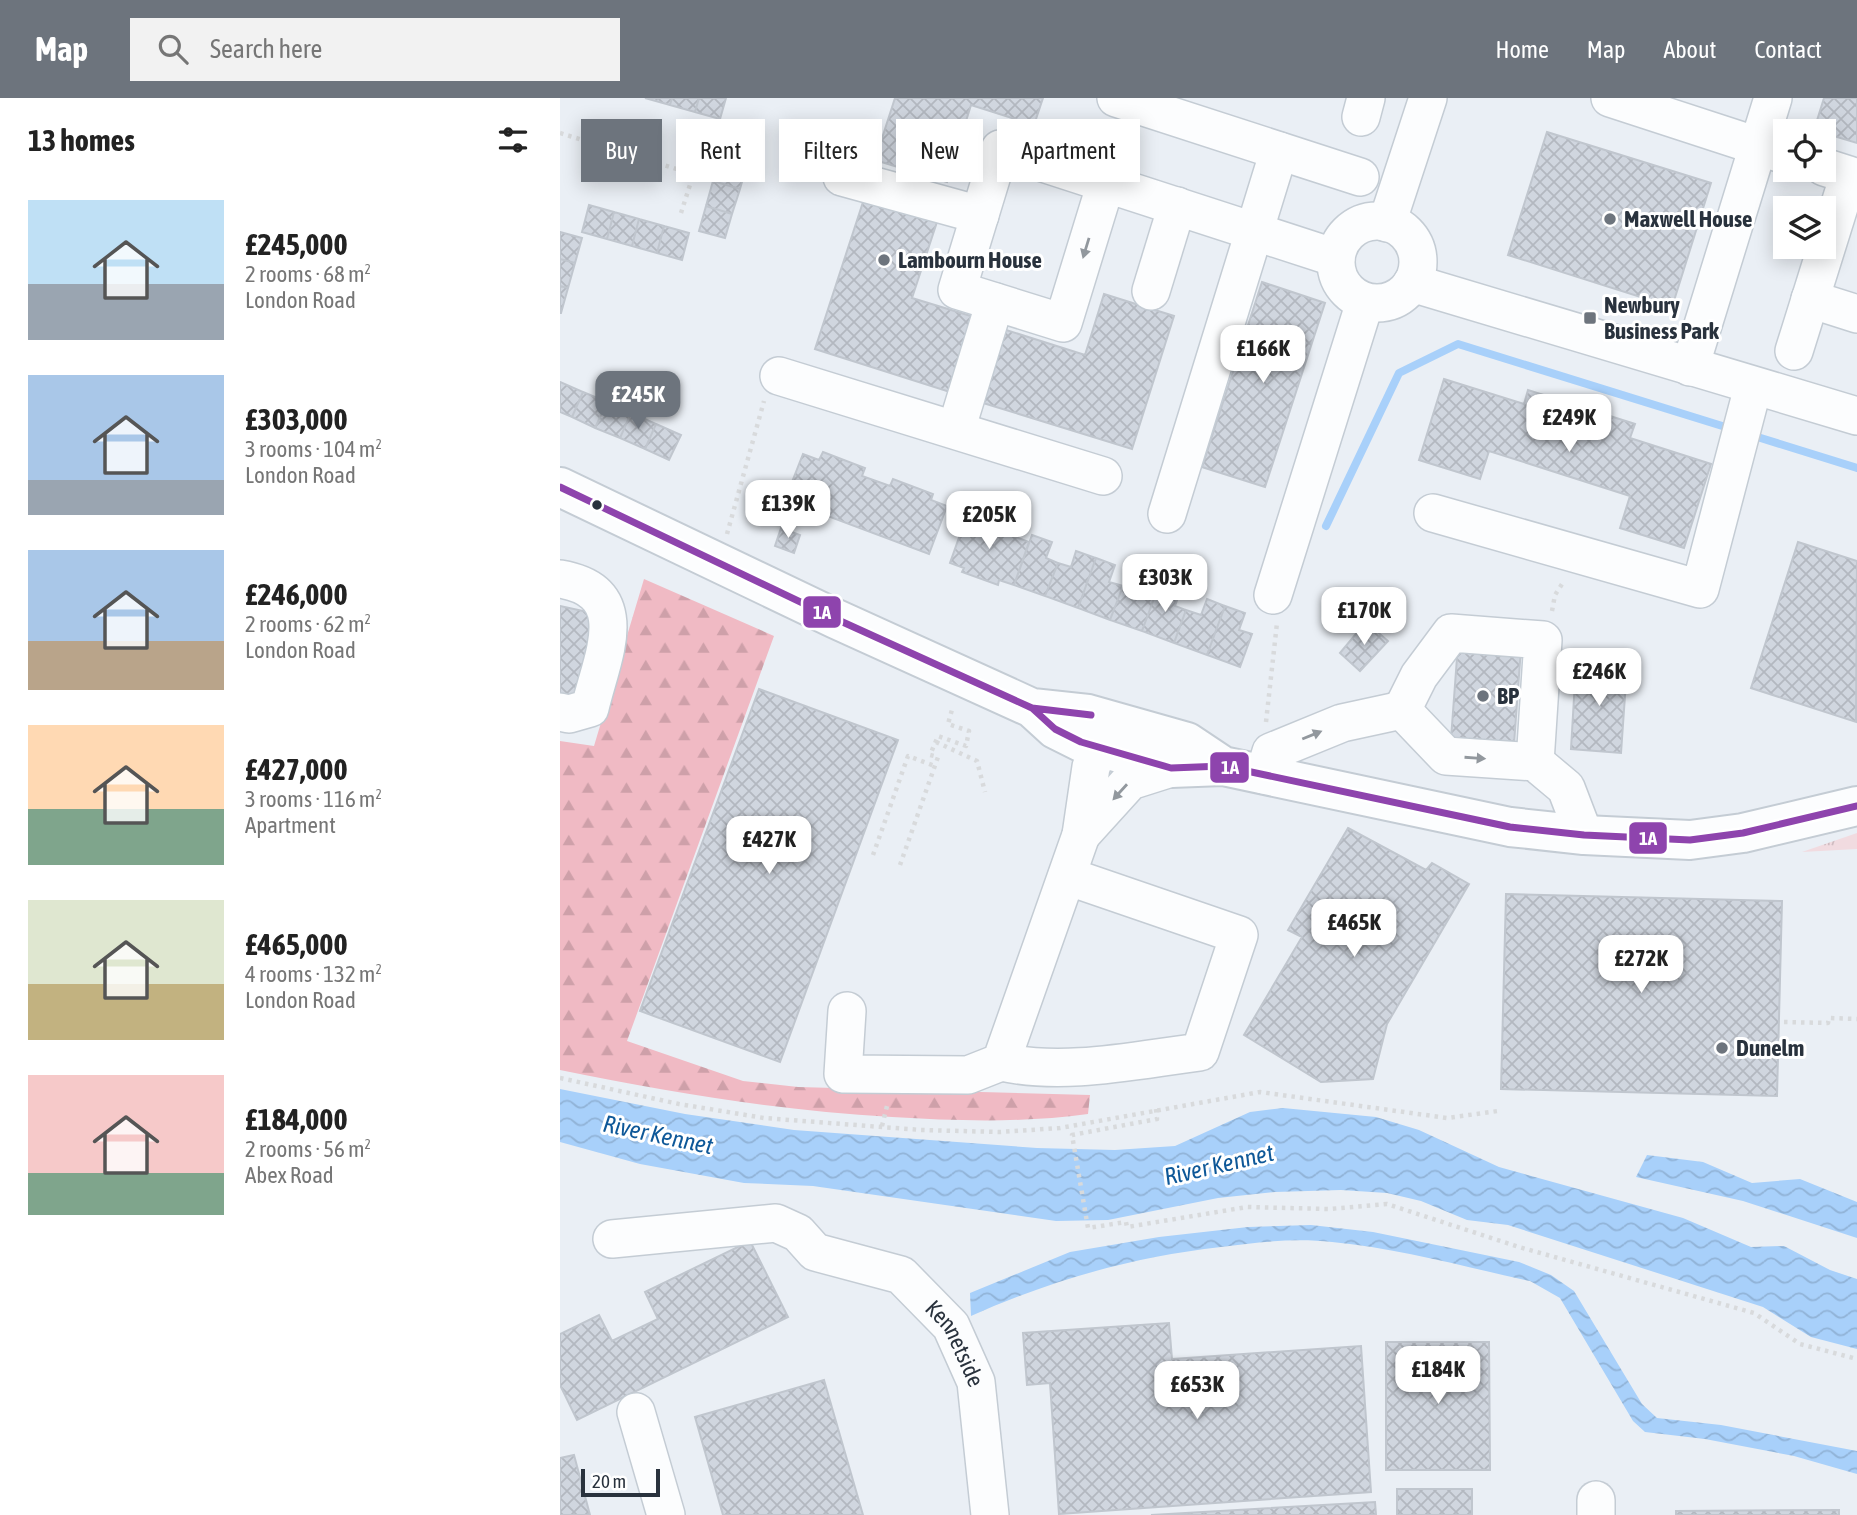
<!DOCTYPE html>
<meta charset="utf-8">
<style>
body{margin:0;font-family:"Asap Condensed",sans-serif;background:#f2f2f2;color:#222;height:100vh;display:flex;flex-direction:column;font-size:26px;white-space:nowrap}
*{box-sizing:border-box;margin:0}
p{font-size:23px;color:#767676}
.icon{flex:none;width:38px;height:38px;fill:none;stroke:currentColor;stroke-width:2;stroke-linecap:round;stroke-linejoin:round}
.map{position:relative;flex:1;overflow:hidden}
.drawer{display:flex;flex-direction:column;background:#fff;width:560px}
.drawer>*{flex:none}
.hud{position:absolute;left:21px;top:21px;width:665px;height:63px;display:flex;gap:14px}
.fabs{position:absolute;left:1213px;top:21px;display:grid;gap:14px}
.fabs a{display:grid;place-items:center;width:63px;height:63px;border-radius:0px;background:#fff;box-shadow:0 4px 18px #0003;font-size:35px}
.scale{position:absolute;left:21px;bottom:18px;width:79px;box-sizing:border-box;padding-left:7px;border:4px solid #29323d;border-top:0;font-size:19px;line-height:24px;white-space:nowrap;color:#29323d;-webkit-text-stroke:5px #fff;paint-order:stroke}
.price{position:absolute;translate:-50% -60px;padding:0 16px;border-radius:14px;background:#fff;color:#222;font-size:23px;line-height:46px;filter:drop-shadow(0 2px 4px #0008)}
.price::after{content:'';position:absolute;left:50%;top:42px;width:21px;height:16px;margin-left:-10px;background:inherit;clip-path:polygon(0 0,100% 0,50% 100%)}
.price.on{background:#6d747d;color:#fff}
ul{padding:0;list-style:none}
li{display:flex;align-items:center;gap:21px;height:175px;padding:0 28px}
li span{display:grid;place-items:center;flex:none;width:196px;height:140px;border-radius:0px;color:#555}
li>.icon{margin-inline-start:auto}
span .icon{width:84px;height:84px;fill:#fffc;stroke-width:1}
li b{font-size:30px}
h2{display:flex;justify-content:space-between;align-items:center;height:84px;padding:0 28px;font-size:30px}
.chip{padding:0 24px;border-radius:0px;background:#fff;box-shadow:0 4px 18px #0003;font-size:24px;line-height:63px}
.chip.on{background:#6d747d;color:#fff}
header{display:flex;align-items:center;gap:42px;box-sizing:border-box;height:98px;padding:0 35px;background:#6d747d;color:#fff}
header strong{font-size:33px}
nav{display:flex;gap:38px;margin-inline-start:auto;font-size:24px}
.search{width:490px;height:63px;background:#f2f2f2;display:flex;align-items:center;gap:18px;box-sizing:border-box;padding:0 24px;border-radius:0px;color:#767676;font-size:26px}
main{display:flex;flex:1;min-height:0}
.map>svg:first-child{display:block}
</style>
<header>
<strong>Map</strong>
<div class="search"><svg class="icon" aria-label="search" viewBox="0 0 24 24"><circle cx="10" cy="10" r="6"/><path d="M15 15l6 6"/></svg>Search here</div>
<nav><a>Home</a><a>Map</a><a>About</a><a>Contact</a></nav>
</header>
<main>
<section class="drawer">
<h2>13 homes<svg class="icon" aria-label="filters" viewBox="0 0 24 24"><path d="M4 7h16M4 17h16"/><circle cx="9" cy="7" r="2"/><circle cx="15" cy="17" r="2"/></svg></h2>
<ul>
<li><span style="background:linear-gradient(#bfe0f5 60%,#9aa5b1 0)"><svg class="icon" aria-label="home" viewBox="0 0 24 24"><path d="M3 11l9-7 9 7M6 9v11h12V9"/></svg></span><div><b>£245,000</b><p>2 rooms · 68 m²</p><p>London Road</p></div></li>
<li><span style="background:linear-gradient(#a9c7e8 75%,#9aa5b1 0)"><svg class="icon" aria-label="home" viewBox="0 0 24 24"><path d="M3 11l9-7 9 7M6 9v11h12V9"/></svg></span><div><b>£303,000</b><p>3 rooms · 104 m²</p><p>London Road</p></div></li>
<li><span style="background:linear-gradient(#a9c7e8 65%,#b9a48a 0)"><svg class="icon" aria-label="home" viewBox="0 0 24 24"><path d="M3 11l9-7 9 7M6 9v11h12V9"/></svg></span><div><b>£246,000</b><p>2 rooms · 62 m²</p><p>London Road</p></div></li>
<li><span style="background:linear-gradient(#ffd9b3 60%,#7fa58c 0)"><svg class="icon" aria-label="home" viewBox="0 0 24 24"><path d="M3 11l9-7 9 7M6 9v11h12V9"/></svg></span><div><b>£427,000</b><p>3 rooms · 116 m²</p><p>Apartment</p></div></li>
<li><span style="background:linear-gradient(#dfe7d0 60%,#c2b280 0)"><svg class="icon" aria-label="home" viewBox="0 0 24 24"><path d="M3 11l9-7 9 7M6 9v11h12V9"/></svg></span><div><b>£465,000</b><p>4 rooms · 132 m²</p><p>London Road</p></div></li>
<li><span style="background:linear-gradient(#f6c9c9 70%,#7fa58c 0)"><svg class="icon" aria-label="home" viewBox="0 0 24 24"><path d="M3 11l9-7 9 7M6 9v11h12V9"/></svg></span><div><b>£184,000</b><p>2 rooms · 56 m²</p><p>Abex Road</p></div></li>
</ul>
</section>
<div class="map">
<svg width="1297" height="1417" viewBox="0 0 1297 1417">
<defs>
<pattern id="grass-tufts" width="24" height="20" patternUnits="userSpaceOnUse" patternTransform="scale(1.75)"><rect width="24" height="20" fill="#f1dbe0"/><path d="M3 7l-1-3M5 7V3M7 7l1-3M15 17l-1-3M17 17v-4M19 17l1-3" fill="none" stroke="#cfbcc1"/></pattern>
<pattern id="forest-firs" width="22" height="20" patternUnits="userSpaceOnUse" patternTransform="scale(1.75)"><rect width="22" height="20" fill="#f0bac4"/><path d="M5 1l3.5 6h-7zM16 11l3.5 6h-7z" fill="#cea0a9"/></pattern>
<pattern id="water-waves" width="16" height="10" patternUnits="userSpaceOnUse" patternTransform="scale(1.75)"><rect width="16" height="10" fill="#a8d0fa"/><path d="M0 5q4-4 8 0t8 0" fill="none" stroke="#91b3d7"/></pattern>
<pattern id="building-cross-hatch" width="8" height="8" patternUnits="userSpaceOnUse" patternTransform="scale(1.75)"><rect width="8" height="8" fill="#d0d6df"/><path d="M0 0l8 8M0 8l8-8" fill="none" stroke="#b3b8c0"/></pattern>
</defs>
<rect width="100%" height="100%" fill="#eaeff5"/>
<path fill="url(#grass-tufts)" d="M1297,735V751L1242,754Z"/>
<path fill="url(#forest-firs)" d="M84,481L214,538L67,943L183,983L238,989L530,997L528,1016C462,1025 398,1023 332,1019C216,1012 113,995 0,972V643L34,648Z"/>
<path fill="url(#water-waves)" d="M0,991L125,1016L234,1032L477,1050L555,1052L615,1048L690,1014L723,1010L816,1019L859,1032L939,1069L1123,1120L1191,1149L1224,1148L1270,1172L1297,1181V1251L1251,1239L1203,1209L948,1127L907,1122L861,1103L827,1095L781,1092L715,1094L658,1100L548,1122L496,1123L253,1088L184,1085L80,1066L0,1044Z
M1087,1057L1143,1064L1192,1085L1240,1081L1297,1104V1140L1183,1103L1076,1079Z
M751,1127L813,1134L959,1164L991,1177L1014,1193L1082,1306L1097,1320L1161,1327L1297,1353V1376L1234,1358L1145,1341L1085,1334L1073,1323L1000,1200L970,1183C905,1169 838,1150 772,1144C735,1140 697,1144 661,1149C572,1159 492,1182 411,1218L410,1195L510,1154L599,1139L688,1129Z"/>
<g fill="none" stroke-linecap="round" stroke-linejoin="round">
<path stroke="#a8d0fa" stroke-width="8" d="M1191,337L1297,370
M766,428L839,275L898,246L1172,331"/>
</g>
<path fill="url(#building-cross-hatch)" stroke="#c0c6ce" stroke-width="2" d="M85,0H112L110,7Z
M112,0H139L135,14L110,7Z
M139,0H166L160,21L135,14Z
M335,0H483L474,27L411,7L387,84L315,62Z
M1264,0H1297V45L1254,32Z
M167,33L194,41L187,66L160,58Z
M987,34L1151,85L1112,209L948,157Z
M160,58L187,66L180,91L153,83Z
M153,83L180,91L172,116L146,108Z
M304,101L377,124L352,200L414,219L390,294L255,251Z
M29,107L54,114L47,141L22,134Z
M146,108L172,116L165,140L139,133Z
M54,114L79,121L72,148L47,141Z
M79,121L104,128L97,155L72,148Z
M104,128L129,135L122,162L97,155Z
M0,134L22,140L15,165L0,161Z
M0,161L15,165L8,190L0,188Z
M702,184L765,205L705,389L642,369Z
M0,188L8,190L1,215H0Z
M544,196L614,218L572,351L420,304L443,231L525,257Z
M884,281L964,306L968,292L1075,326L1070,340L1151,366L1124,450L1060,430L1070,398L929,353L920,381L859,362Z
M0,284L23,294L12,319L0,314Z
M23,294L47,304L35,330L12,319Z
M47,304L71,315L60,340L35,330Z
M71,315L96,326L85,351L60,340Z
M96,326L121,337L109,362L85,351Z
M263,354L305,370L302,378L330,388L333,381L373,396L371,402L387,408L369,456L225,402L243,356L259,362Z
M407,417L456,431L453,438L469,444L454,487L439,482L438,487L402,474L404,470L390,465Z
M221,430L240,437L234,455L215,448Z
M472,437L492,444L486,460L498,465L485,498L454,487Z
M1238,444L1297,463L1296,624L1191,590Z
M516,453L536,460L518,510L485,498L498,465L511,469Z
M536,460L555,467L549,484L563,488L550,522L518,510Z
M582,477L600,484L582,533L550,522L563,488L576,494Z
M600,484L621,491L615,508L626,512L614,545L582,533Z
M647,501L665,508L647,557L614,545L626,512L641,517Z
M0,508L46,518L26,602L0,596Z
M665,508L685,515L679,532L692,536L680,569L647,557Z
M806,524L828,543L800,573L780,555Z
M898,546L961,550L954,646L891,641Z
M1016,566L1067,569L1061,655L1011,651Z
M199,591L338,642L220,964L80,913Z
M788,730L866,772L872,765L909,786L827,926L813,981L761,984L684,937L742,839L728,832Z
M946,796L1222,803L1217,998L941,991Z
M190,1143L228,1219L17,1322L0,1287V1236L39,1217L52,1243L98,1221L85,1194Z
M609,1225L612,1261L801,1248L811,1394L499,1416L490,1285L467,1287L463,1235Z
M826,1244H929L930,1372H826Z
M264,1282L303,1417H163L135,1319Z
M14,1357L30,1417H0V1360Z
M837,1391H912V1417H837Z
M815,1404L816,1417H591Z
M1279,1412V1417H1116V1413Z"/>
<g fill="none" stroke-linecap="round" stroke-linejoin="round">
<defs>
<g id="minor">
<path d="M556,0L800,79"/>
<path d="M1050,0L1225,57"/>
<path d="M801,19L806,0"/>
<path d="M282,79L420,117"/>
<path d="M546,85L503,225L397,192L440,51L776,160"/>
<circle cx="817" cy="164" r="41"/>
<path d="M827,125L868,0"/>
<path d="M852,185L1297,318"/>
<path d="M591,193L617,108"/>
<path d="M1250,201L1297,216"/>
<path d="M1234,253L1289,77L1264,69"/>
<path d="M1130,269L1213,0"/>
<path d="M219,278L543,378"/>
<path d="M396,332L435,204"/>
<path d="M873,415L1140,491L1193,289"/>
<path d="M607,416L719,53"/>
<path d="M0,481C76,494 42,558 30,610L9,616L0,614"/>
<path d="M713,497L805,204"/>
<path d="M842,612L859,578L891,535L983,542L975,664"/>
<path d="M842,612L886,658L975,664L1006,690L1024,737"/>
<path d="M704,677L711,654L782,625L842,612"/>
<path d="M521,737L570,683L611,670"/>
<path d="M287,913L283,976L408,977L441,964L521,737L531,669L539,651L569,636"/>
<path d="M441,964C506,978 575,962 640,954L679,837L507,778"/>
<path id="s1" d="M52,1141L216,1125L238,1135L255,1154L341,1177L391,1228L416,1284L430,1417"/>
<path d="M76,1314L106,1417"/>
<path d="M1036,1402V1417"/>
</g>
<path id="major" d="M0,389L276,521L472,610L528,616L627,644L663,668
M472,610L495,631L521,644L611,670L663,668L950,729L1024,737L1130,742L1183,735L1297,708"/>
</defs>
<use href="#minor" stroke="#c4ccd4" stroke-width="40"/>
<use href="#major" stroke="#c4ccd4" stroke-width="42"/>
<path stroke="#d8dadc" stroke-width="4.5" stroke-dasharray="3.5 5" stroke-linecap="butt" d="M0,35L133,76
M121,115L143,46
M167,436L204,303
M992,513L995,497L1004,483
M706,624L717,525
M376,644L417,663L425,694
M313,757L348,658L375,668
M340,767L378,659L370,657L378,638L406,648L409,633L388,626L393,608
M1224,924L1268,925L1269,920L1297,921
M0,980L119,1006L204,1020L361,1032L440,1034L500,1030L700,994L887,1020L938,1013
M596,1011L597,1021L512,1037L528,1130L566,1124L567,1129L687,1109L769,1111L827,1106L959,1149L1194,1215L1240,1246L1297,1261
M322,1028L327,1008"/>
<use href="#minor" stroke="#fcfdfe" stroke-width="37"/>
<use href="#major" stroke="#fcfdfe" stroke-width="38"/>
<defs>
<path id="bus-1" d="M0,389L276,521L472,610L531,617
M472,610L495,631L521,644L611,670L663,668L950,729L1024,737L1130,742L1183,735L1297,708"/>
</defs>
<use href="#bus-1" stroke="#fff" stroke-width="12"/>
<use href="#bus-1" stroke="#8e44ad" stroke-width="7"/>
</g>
<defs><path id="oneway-solid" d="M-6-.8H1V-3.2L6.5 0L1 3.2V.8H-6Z" transform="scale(1.75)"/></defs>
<g fill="#92989e">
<use href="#oneway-solid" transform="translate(526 150) rotate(107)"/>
<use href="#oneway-solid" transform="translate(752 637) rotate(-22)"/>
<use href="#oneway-solid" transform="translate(915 660) rotate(4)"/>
<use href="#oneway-solid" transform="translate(560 694) rotate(132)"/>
</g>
<g fill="#6d747d" stroke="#fff" stroke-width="2.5">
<circle cx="1050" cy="121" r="7"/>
<circle cx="324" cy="162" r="7"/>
<rect x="1023" y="213" width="14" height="14" rx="3.5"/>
<circle cx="923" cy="598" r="7"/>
<circle cx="1162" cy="950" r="7"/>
</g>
<circle fill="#29323d" stroke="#fff" stroke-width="2.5" cx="37" cy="407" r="6"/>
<g text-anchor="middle" stroke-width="6" stroke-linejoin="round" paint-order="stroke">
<g font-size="23" font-weight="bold" fill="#29323d" stroke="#fff" text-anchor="start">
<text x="1064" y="129">Maxwell House</text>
<text x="338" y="170">Lambourn House</text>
<text x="1044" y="215">Newbury<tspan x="1044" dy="26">Business Park</tspan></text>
<text x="937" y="606">BP</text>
<text x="1176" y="958">Dunelm</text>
</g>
<g font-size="23" fill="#29323d" stroke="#fff">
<text dy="8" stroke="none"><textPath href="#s1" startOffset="392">Kennetside</textPath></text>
</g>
<g font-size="24" font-style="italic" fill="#0e5898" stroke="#fff">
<text transform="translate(98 1037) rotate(12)" y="8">River Kennet</text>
<text transform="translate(659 1067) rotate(-13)" y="8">River Kennet</text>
</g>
</g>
<g stroke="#fff" stroke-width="2.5">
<rect x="242" y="497" width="40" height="34" rx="7" fill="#8e44ad"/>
<rect x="649" y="653" width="41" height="33" rx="7" fill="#8e44ad"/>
<rect x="1068" y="723" width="40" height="34" rx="7" fill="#8e44ad"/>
</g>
<g font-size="19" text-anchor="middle" font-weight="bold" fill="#fff">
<text x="262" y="521">1A</text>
<text x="670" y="676">1A</text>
<text x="1088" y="747">1A</text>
</g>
</svg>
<div class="fabs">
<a><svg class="icon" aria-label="locate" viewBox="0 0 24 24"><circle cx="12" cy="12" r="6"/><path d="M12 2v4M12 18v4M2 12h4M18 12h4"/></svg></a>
<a><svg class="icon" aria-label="layers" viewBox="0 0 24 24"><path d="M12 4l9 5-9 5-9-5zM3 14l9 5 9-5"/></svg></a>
</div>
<div class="scale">20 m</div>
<b class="price" style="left:703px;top:287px">£166K</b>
<b class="price on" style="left:78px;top:333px">£245K</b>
<b class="price" style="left:1009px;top:356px">£249K</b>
<b class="price" style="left:228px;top:442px">£139K</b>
<b class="price" style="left:429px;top:453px">£205K</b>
<b class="price" style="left:605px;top:516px">£303K</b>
<b class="price" style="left:804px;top:549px">£170K</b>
<b class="price" style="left:1039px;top:610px">£246K</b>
<b class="price" style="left:209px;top:778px">£427K</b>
<b class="price" style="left:794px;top:861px">£465K</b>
<b class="price" style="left:1081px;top:897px">£272K</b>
<b class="price" style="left:878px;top:1308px">£184K</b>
<b class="price" style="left:637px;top:1323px">£653K</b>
<div class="hud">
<a class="chip on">Buy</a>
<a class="chip">Rent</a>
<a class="chip">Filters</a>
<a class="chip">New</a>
<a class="chip">Apartment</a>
</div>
</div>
</main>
